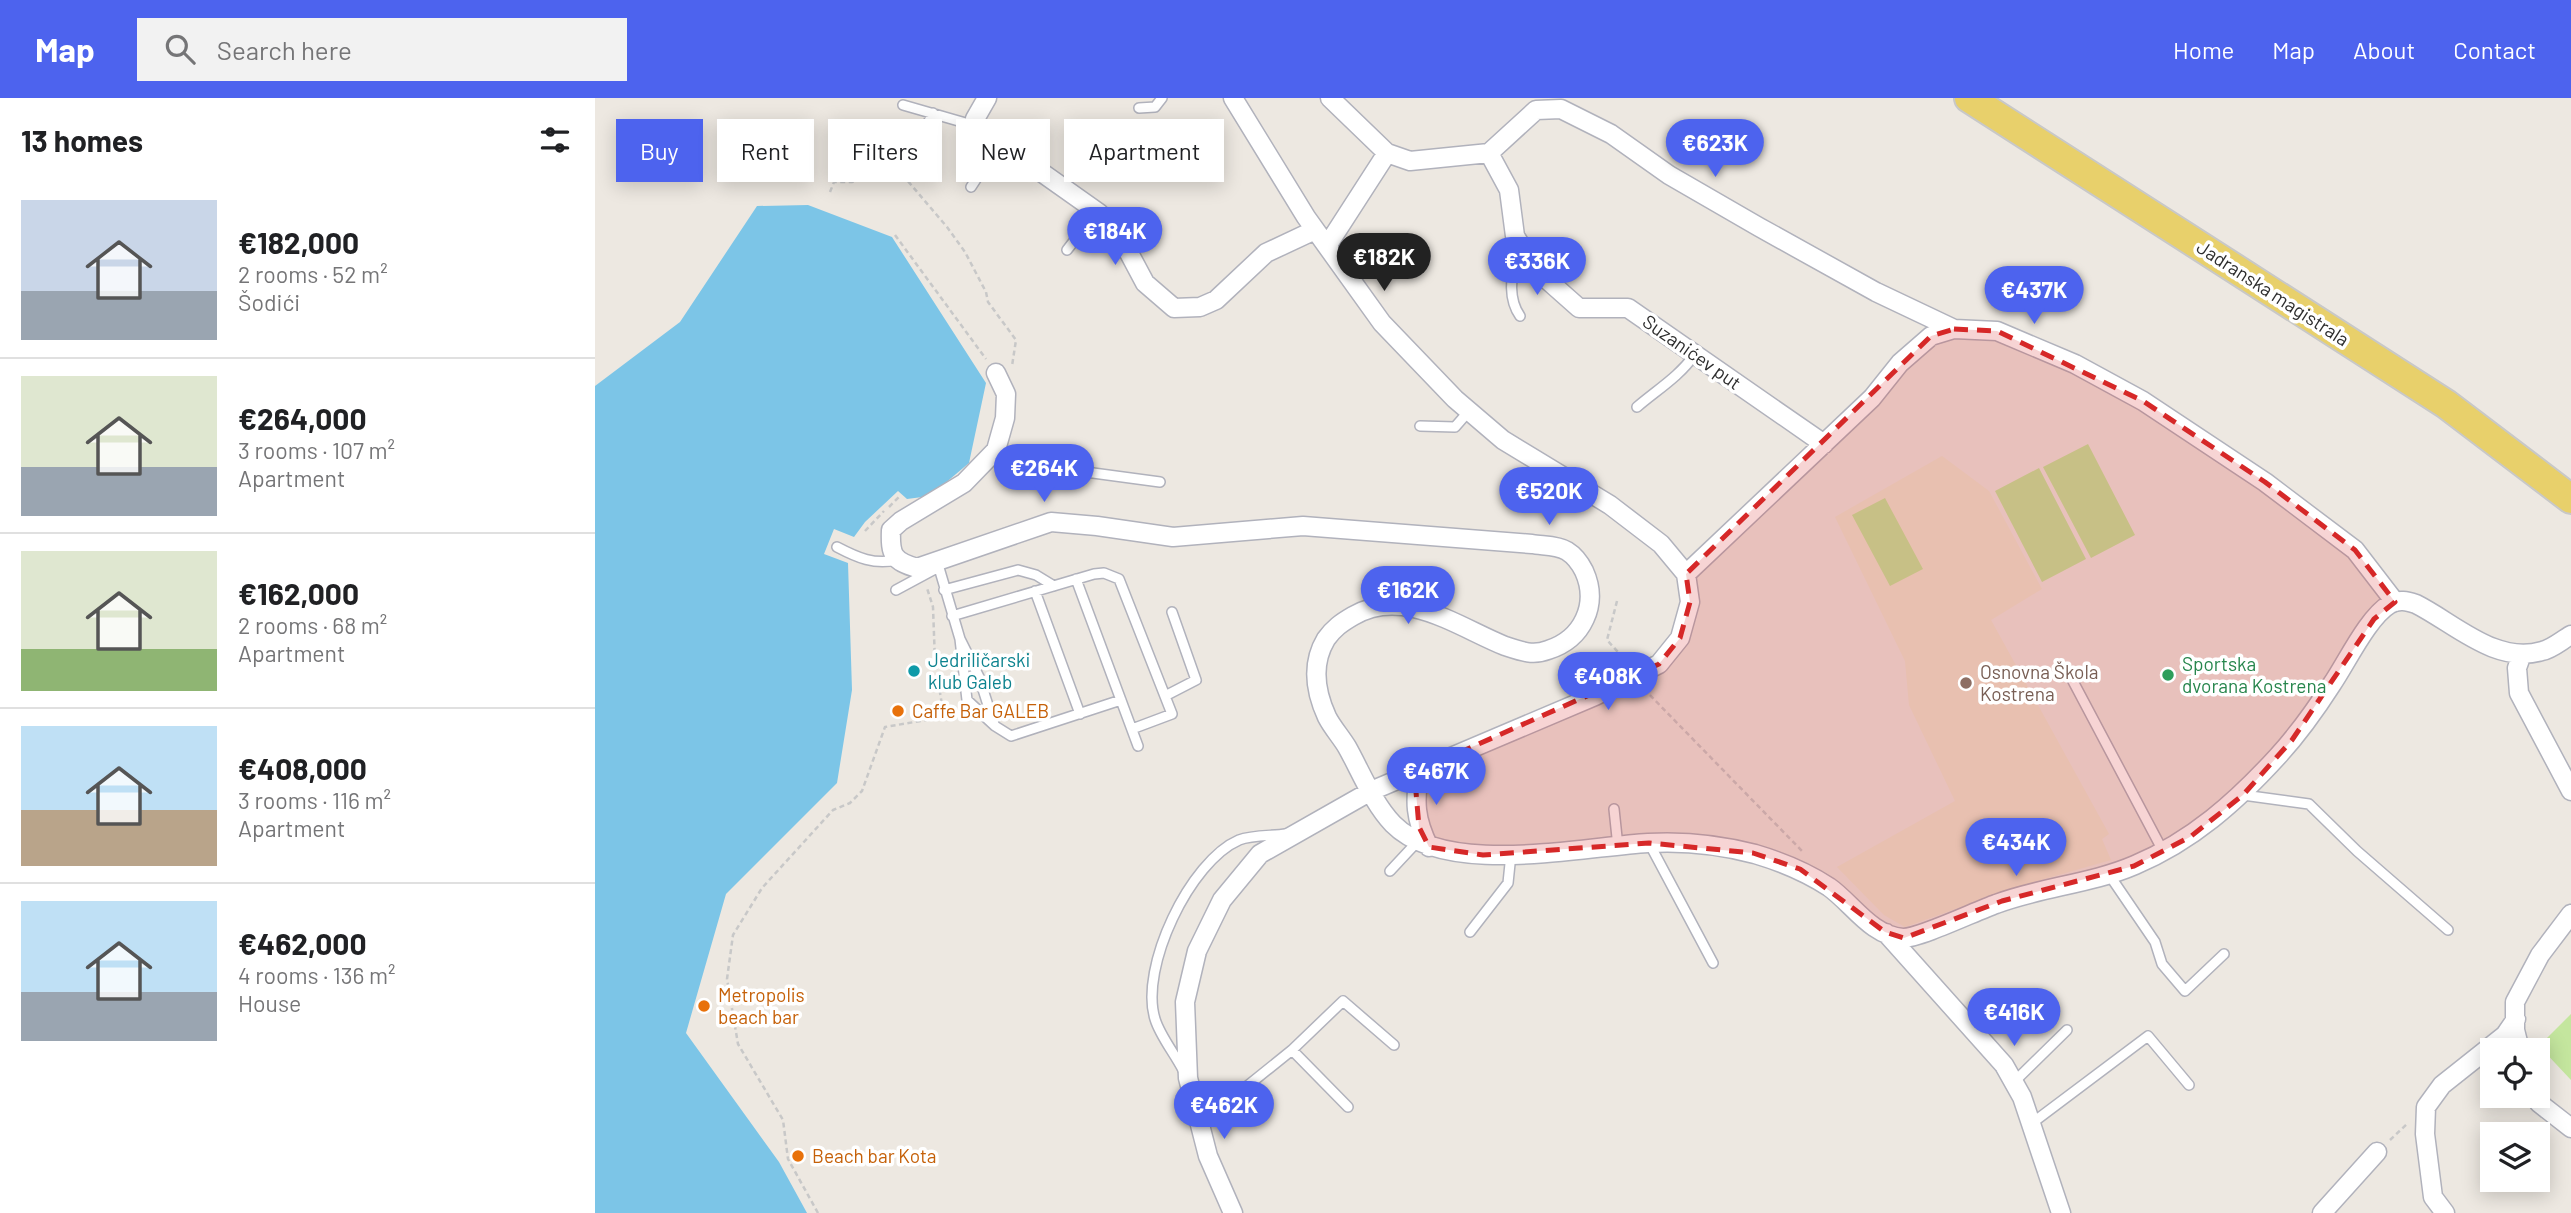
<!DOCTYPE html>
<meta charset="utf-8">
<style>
body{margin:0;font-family:Barlow,sans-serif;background:#f2f2f2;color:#202124;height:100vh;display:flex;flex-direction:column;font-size:26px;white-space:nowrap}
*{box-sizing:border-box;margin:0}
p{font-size:23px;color:#757577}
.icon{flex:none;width:38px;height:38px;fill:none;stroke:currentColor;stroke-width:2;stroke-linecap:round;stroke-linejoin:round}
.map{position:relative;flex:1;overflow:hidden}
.details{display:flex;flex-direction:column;background:#fff;width:595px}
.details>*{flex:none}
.hud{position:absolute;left:21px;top:21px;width:665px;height:63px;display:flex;gap:14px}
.tools{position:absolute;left:1885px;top:940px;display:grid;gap:14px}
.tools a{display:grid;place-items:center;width:70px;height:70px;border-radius:0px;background:#fff;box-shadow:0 4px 18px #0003;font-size:35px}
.price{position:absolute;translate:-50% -60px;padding:0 16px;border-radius:24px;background:#4d63ee;color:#fff;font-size:23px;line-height:46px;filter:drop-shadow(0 2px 4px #0008)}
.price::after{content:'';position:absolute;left:50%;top:42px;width:21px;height:16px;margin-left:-10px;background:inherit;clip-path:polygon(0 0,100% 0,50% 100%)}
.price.active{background:#222;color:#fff}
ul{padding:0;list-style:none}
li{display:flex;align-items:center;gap:21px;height:175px;padding:0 21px}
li+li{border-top:2px solid #e0e0e0}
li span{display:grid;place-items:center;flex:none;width:196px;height:140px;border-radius:0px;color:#555}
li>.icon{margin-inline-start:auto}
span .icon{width:84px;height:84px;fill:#fffc;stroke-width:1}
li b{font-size:30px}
h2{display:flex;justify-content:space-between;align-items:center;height:84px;padding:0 21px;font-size:30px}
.pill{padding:0 24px;border-radius:0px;background:#fff;box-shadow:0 4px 18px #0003;font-size:24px;line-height:63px}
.pill.active{background:#4d63ee;color:#fff}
header{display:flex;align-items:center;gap:42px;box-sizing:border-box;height:98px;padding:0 35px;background:#4d63ee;color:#fff}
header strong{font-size:33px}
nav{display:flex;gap:38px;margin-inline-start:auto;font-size:24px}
.search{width:490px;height:63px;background:#f2f2f2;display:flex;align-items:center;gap:18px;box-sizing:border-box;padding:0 24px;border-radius:0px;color:#757577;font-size:26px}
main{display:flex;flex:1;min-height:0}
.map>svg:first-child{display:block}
</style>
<header>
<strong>Map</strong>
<div class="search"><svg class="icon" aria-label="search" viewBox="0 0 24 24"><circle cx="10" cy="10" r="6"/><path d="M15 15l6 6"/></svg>Search here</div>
<nav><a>Home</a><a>Map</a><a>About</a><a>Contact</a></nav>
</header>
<main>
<section class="details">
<h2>13 homes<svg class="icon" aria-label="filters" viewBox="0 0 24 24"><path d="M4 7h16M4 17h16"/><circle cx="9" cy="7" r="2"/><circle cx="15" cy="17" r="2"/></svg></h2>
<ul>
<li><span style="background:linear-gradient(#c9d6e8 65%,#9aa5b1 0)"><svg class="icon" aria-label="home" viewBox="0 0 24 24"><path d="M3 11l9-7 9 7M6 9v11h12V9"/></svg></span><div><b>€182,000</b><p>2 rooms · 52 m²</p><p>Šodići</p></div></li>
<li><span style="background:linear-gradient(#dfe7d0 65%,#9aa5b1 0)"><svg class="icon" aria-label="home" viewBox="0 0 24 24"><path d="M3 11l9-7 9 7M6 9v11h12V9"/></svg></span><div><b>€264,000</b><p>3 rooms · 107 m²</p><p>Apartment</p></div></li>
<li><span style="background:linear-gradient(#dfe7d0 70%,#8fb573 0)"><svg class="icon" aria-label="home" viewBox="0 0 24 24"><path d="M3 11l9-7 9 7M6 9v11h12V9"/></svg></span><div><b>€162,000</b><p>2 rooms · 68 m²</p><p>Apartment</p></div></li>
<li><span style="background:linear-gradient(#bfe0f5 60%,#b9a48a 0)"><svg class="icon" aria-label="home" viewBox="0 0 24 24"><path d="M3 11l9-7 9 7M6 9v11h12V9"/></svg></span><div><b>€408,000</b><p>3 rooms · 116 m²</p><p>Apartment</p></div></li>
<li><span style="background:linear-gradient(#bfe0f5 65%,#9aa5b1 0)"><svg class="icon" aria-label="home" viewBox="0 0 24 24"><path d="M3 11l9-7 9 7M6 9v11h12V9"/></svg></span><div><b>€462,000</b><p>4 rooms · 136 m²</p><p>House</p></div></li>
</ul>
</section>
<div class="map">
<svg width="1976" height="1115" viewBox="0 0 1976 1115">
<rect width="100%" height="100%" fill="#ede8e1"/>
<path fill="#ede6d2" d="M1347,358L1394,393L1447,491L1396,522L1514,736L1507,741L1516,762L1425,788L1310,829L1289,817L1242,769L1360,703L1314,607L1310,563L1240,419Z"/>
<path fill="#c4e69e" d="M1493,346L1540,437L1496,460L1448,369Z
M1444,370L1491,461L1447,484L1400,393Z
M1290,400L1328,471L1295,488L1257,417Z
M1976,916V982L1944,948Z"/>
<path fill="#7cc5e7" d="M213,107L297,139L391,285L374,365L335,398L312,401L303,393L270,424L259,439L239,431L229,456L253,465L257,592L242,685L131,796L91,935L184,1064L212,1115H0V288L85,224L162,108Z"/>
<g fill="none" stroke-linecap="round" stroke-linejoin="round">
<defs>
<path id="lane" d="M308,7L381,28
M544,10L560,9L567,0
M331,29L338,15
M376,89L404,46
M922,146C919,170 910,197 925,218
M472,152L502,113
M1042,309C1063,291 1084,279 1100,256
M825,328L860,329L874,313
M401,352L446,368L565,384
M242,449C263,460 279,467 302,462
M342,463L365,541L384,579L399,626
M481,481L543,648
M301,492L340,471
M349,492L423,472L441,477L459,488
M440,493L485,616
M357,518L499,476L509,475L524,481L577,616L537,631
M365,541L372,602L400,628L416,638L526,602
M1471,570L1568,753
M570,598L601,582L577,514
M1648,697L1714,706L1762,753L1853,832
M1019,711L1023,749
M1054,745L1118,865
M795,773L823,743
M1513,775L1560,844L1567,866L1590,893L1629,856
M875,834L913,785L916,756
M697,952L748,903L799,947
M588,972C580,956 565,938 560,921C544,870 595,763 644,742C657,737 677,738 691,736
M1419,984L1472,932
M605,1026L697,952L753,1009
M1436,1026L1553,938L1594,987"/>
<path id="street" d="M392,0L380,21L381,28L504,115L525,138L550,185L579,210L605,209L621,202L671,155L720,132
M638,0L711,119L787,225L860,301L908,342L1015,407L1066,446L1091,476L1095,504L1085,540L1064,566L1000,598L776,693L665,756L627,802L602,853L590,904L593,980L613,1058L638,1115
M735,0L792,55L815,63L894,55L914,92L920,138L940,171L984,210H1033L1229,346
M894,55L941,12L966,11L1016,36L1074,77L1164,129L1281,194L1359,231
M732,148L792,55
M401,275L411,296L410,320L401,352L369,385L306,423L296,432C295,457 298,463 322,470L456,424L502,428L578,439L708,428L937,446C947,448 962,447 972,453C980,458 985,465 989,473C1004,506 988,541 953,552C938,558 925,553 910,548C863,529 808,488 758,518C746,525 739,530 731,541C716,566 720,593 732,619C737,629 746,639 752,649C766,674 778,705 798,726C850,779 985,749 1053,745C1088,743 1126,747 1160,756C1187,764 1211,774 1234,789C1257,805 1276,838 1308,840C1325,840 1381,813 1401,806C1446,789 1496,786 1540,767C1597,743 1641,704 1683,658C1703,636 1721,611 1737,586C1752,564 1773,519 1795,506C1804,501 1812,503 1821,506C1859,525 1901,567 1947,553C1957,551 1967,542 1976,537
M1091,476L1277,300L1305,265L1336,238L1359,231L1402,233L1480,266L1548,303L1670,384L1760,452L1800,504
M1927,556L1922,570L1924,595L1976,693
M825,672C819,703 820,721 834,749
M1291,835L1409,967L1427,999L1466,1115
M1925,952L1920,932V904L1945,857L1976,816
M1942,998L1944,1005L1976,1030
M1727,1115L1782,1054
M1850,1115L1838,1099L1830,1036L1831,1009L1847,987L1910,937L1921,921"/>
<path id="primary" d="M1374,0L1851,306L1976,401"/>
</defs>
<use href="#lane" stroke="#b1b2bc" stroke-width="12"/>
<use href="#street" stroke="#b1b2bc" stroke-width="21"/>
<use href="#primary" stroke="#c8c8c8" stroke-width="32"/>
<path stroke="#c8c8c8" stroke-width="2.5" stroke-dasharray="5 3.5" stroke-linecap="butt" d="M317,29C307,41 304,60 306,75L352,129L370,154L391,194L393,204L421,242L417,268
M235,94L239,84H257L270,81L274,74V56L278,53L304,64
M300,137L391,261
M294,409L304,399
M270,433L289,413
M1022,503L1012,542L1032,564
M1049,591L1208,754
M1795,1042L1813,1025
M223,1115L193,1061L188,1022L143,946L132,881L138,837L167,790L238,712L255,705L267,693L290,629L349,619L340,564L338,509L332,490"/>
<use href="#lane" stroke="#fff" stroke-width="9"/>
<use href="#street" stroke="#fff" stroke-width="18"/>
<use href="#primary" stroke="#e8d06b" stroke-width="28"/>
</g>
<path fill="#d62828" fill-opacity="0.2" stroke="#d62828" stroke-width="5" stroke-dasharray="14 9" stroke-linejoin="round" d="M1359,231L1402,233L1548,303L1670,384L1760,452L1800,504L1779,521L1697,642L1648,697L1595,739L1539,768L1407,803L1309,840L1290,834L1205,771L1158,755L1054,745L888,757L834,749L824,729L821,694L825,672L1064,566L1085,540L1095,504L1091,476L1336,238Z"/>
<circle fill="#0f9aa8" stroke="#fff" stroke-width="2.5" cx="319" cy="573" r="7"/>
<circle fill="#2e9e5b" stroke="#fff" stroke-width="2.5" cx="1573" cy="577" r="7"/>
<circle fill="#8d6e63" stroke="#fff" stroke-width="2.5" cx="1371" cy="585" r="7"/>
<g fill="#e8710a" stroke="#fff" stroke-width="2.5">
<circle cx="303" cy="613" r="7"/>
<circle cx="109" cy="908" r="7"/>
<circle cx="203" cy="1058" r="7"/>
</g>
<g text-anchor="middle" stroke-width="7" stroke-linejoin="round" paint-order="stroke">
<g font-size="19" fill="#2d2d2d" stroke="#fff">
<text transform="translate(1678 195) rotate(33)" y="7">Jadranska magistrala</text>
<text transform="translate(1097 254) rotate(35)" y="7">Suzanićev put</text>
</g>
<g font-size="19" fill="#0d838f" stroke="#fff" text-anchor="start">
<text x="333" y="569">Jedriličarski<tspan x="333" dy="22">klub Galeb</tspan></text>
</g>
<g font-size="19" fill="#27864d" stroke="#fff" text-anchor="start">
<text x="1587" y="573">Sportska<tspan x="1587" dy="22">dvorana Kostrena</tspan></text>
</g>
<g font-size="19" fill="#785e54" stroke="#fff" text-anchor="start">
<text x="1385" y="581">Osnovna Škola<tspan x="1385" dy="22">Kostrena</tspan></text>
</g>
<g font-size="19" fill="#c56008" stroke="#fff" text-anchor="start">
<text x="317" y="620">Caffe Bar GALEB</text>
<text x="123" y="904">Metropolis<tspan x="123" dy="22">beach bar</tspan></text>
<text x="217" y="1065">Beach bar Kota</text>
</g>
</g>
</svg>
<div class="tools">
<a><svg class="icon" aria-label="locate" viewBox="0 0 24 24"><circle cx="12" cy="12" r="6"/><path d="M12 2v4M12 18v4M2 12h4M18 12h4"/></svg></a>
<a><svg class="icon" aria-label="layers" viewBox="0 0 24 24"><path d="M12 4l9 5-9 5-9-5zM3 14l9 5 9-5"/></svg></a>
</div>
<b class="price" style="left:1120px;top:81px">€623K</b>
<b class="price" style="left:520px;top:169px">€184K</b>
<b class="price active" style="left:789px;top:195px">€182K</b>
<b class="price" style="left:942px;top:199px">€336K</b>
<b class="price" style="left:1439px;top:228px">€437K</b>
<b class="price" style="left:449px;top:406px">€264K</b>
<b class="price" style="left:954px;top:429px">€520K</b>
<b class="price" style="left:813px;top:528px">€162K</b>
<b class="price" style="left:1013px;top:614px">€408K</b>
<b class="price" style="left:841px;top:709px">€467K</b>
<b class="price" style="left:1421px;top:780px">€434K</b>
<b class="price" style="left:1419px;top:950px">€416K</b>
<b class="price" style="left:629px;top:1043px">€462K</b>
<div class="hud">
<a class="pill active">Buy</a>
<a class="pill">Rent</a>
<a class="pill">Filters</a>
<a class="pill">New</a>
<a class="pill">Apartment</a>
</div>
</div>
</main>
